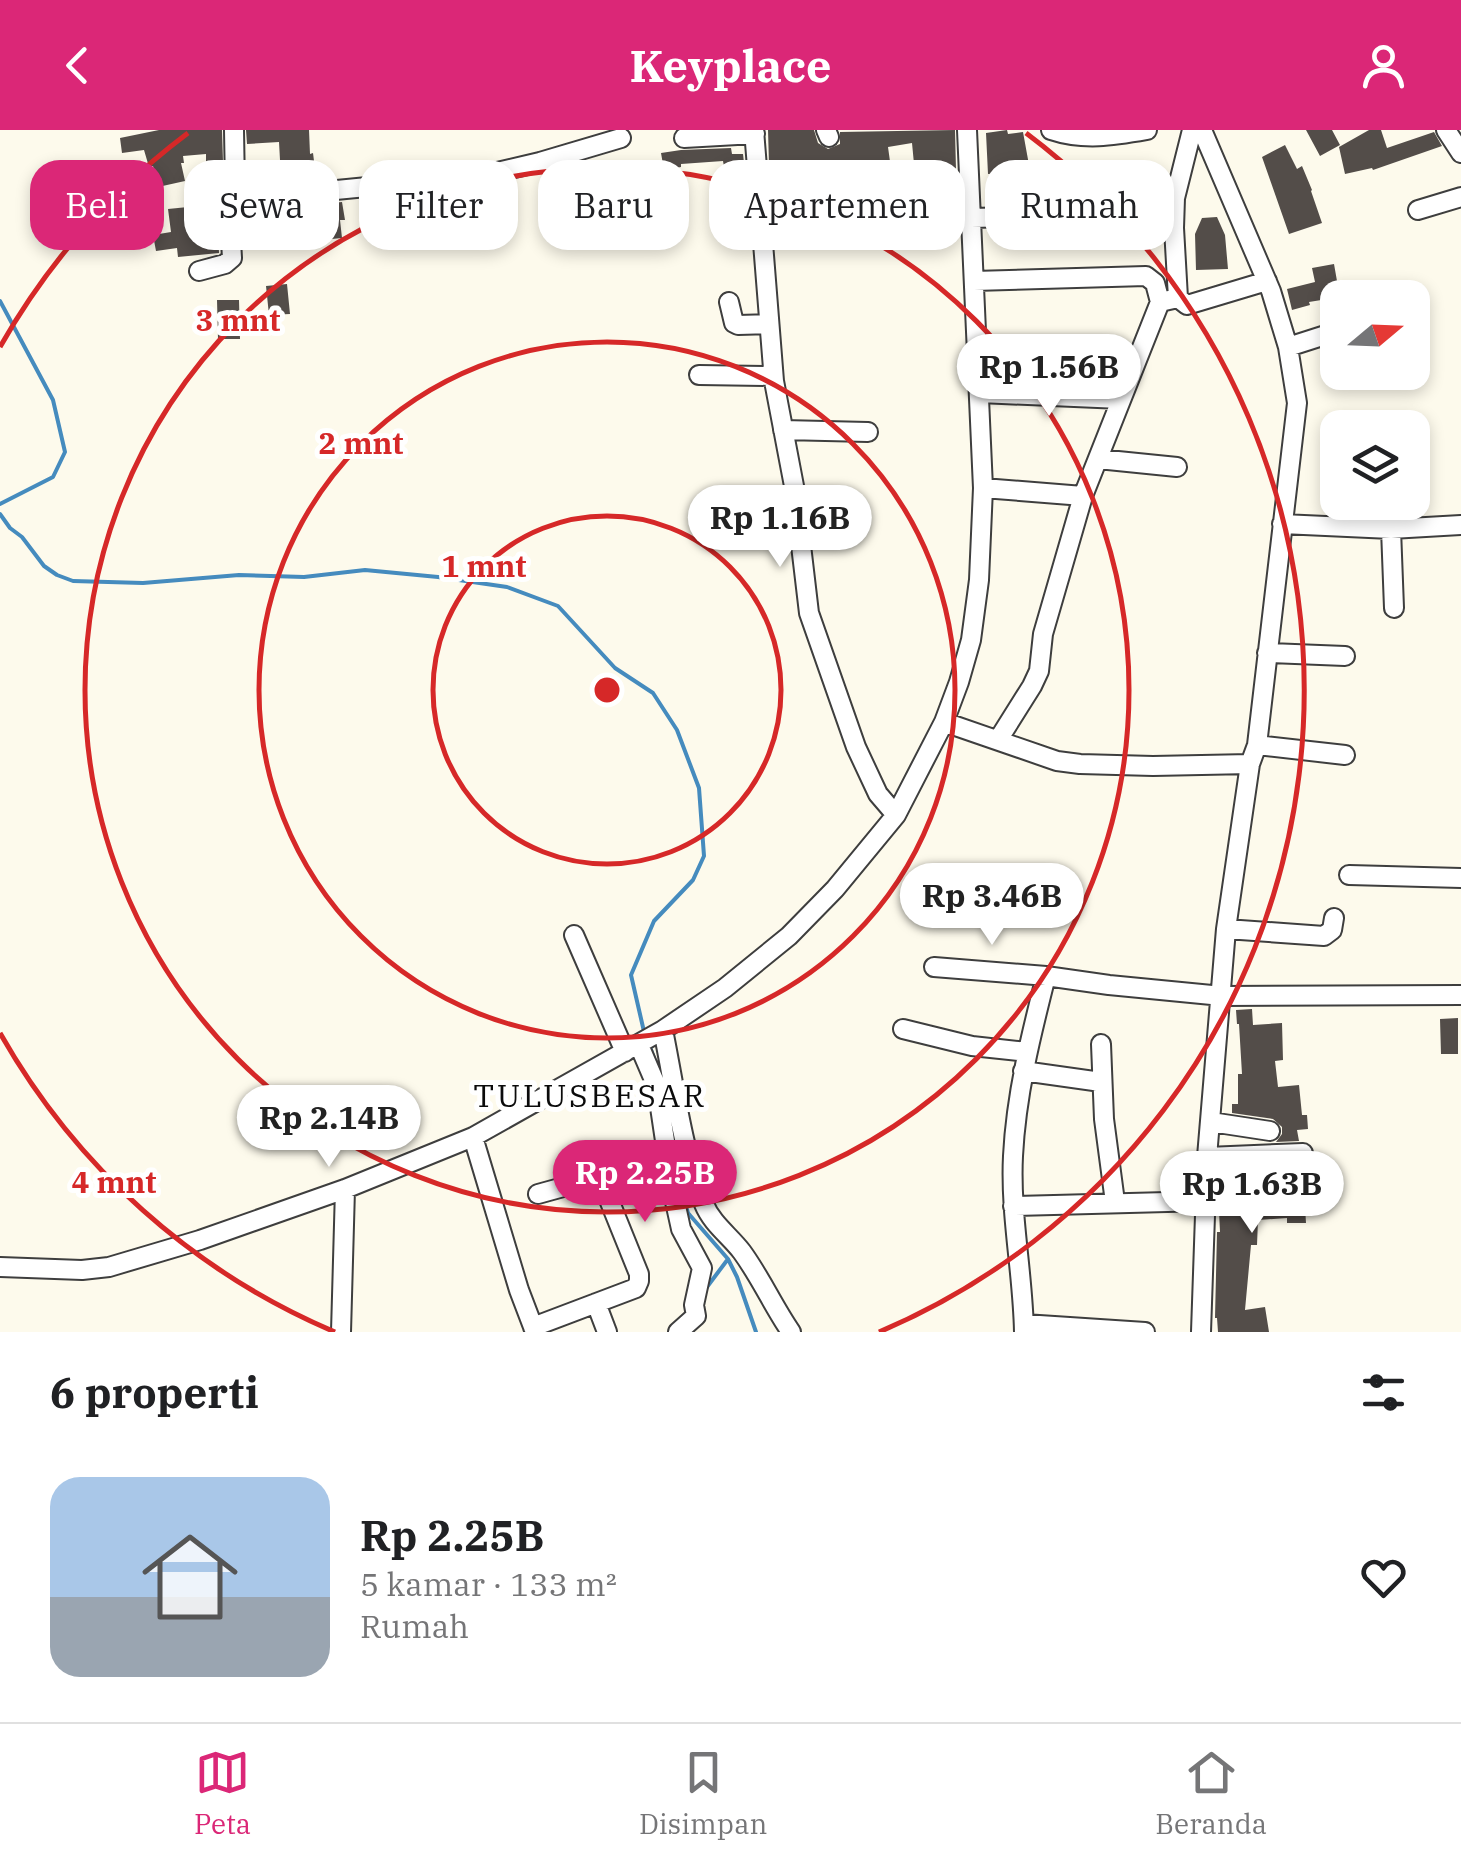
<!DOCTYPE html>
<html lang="id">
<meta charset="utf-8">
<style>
body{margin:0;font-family:"IBM Plex Serif",serif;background:#f6f6f6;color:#202124;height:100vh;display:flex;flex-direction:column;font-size:38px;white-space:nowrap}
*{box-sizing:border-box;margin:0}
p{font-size:32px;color:#757577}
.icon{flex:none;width:55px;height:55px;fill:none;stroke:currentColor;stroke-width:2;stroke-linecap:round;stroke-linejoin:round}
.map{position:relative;height:1202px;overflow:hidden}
.drawer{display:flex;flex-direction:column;background:#fff;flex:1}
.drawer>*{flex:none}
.banner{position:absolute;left:30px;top:30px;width:1402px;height:90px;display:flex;gap:20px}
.needle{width:65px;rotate:71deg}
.controls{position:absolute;left:1320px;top:150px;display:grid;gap:20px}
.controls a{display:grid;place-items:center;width:110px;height:110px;border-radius:20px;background:#fff;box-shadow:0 5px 15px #0003;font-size:50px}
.price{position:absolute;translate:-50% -85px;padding:0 22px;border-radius:35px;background:#fff;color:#222;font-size:32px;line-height:65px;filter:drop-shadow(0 2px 5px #0008)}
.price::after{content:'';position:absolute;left:50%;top:60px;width:30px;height:22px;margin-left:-15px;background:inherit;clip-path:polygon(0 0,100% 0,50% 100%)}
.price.active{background:#db2777;color:#fff}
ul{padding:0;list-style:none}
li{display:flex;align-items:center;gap:30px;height:250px;padding:0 50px}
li+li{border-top:2px solid #e0e0e0}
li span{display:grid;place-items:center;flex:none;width:280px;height:200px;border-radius:30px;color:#555}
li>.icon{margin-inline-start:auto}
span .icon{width:120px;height:120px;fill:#fffc;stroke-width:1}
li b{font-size:42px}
h2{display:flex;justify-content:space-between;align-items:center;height:120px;padding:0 50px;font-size:42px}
.chip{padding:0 35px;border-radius:30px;background:#fff;box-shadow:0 5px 15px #0003;font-size:35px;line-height:90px}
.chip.active{background:#db2777;color:#fff}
header{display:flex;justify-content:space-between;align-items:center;height:130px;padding:0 50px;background:#db2777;color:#fff;font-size:45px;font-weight:700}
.menu{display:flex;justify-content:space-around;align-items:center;height:140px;border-top:2px solid #e0e0e0;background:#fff;font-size:28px;color:#757577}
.menu a{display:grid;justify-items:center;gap:5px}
.menu .active{color:#db2777}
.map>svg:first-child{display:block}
</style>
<header><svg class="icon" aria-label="back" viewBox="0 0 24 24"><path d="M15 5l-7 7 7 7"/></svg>Keyplace<svg class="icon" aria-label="person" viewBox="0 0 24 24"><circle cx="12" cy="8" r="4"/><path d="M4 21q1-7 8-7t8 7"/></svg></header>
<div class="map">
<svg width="1461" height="1202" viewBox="0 0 1461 1202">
<rect width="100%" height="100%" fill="#fdfaec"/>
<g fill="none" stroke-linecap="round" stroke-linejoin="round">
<path stroke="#458bbe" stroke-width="4" d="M0,171L53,270L65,322L53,347L0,374
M0,384L10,398L22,407L44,436L57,445L73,451L143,453L239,445L304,447L365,440L438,447L507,457L558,476L615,538L653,563L677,600L699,658L704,726L693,750L654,791L631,845L645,906
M649,914L656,934
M680,1056L688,1083L728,1129L737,1147L756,1202
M704,1161L728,1129"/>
</g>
<path fill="#534d49" d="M159,0H222L224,64L222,66L206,67V24L183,26L184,33H181L185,51L158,57L153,36L149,37L144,20L122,23L120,8Z
M246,0H309L310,24L313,23L316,47L281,48L279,12L247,14Z
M768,0H814L818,13L828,19L840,14V2L955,0L956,40H946L949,62L917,65L912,13L888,17L892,46L813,60L815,85L801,86L800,81L779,82L777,71L785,70L779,33L769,34Z
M1007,0L1008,4L1023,2L1031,46L1017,47V42L988,44L986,3Z
M1306,0H1332L1340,15L1320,26Z
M1369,0H1381L1387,18L1434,2L1442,16L1373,40L1372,38L1345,44L1339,17Z
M1285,15L1297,39L1302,36L1312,60L1311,61L1322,93L1289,104L1262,27Z
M731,18L732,24H743L746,51L727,54L723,31L681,34V37L664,40L661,23L681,20Z
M342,72L345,90H340L342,108L321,110L319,88L252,91L251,81Z
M208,75L210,97H218L219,123L178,127L177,118L156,121L153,105L171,102L168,79Z
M1217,87L1225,105L1228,139L1196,140L1195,104L1202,88Z
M1334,134L1337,151L1343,150L1346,166L1309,172L1310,175L1292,180L1287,159L1315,152L1312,138Z
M287,154L290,184L269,185L266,156Z
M217,170H239L240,209H218Z
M1252,879L1253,895L1282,893L1283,930L1275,931L1278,957L1299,955L1302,985H1307L1308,999L1297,1000L1299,1011L1276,1012L1282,1004V997L1273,989L1232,983V974H1238V944H1242L1239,894H1237L1236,880Z
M1458,888V924H1441L1440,889Z
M1312,1032L1314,1055H1308L1310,1077H1305L1306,1093H1287V1088L1258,1090L1257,1115H1251L1245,1180L1265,1177L1269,1202H1218L1217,1188H1215L1217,1102H1220L1218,1061H1230V1039L1253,1038V1046L1281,1044V1036H1304Z"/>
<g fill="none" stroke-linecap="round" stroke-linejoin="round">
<defs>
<path id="minor" d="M234,0L235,57L237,68L244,69L480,46L540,32L621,8
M754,0L774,251L794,356L809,483L856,617L878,664L896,685
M826,0L829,7
M1051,0C1084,11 1113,6 1147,0
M1446,0L1461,23
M684,8L755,4
M1418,80L1461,67
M971,88L1015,87L1089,79L1093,83L1094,109
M199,141L225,134L232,128L229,76L237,68
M974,151L1146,146L1155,153L1160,172L1178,168L1187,175L1267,151
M1178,168L1174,98L1175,68L1192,0
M729,172L734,193L738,195L769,194
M1288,217L1338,201
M699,245L773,246
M980,263L1121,269
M783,300L868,302
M1098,329L1177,337
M983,358L1083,366
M1282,394L1391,399L1461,395
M1391,399L1394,478
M1267,523L1345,526
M944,592L1057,631L1080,634L1153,636L1250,634
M998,610L1032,556L1039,541L1043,504L1083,366L1160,172
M1257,615L1345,625
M1349,745L1461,748
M1226,799L1324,806L1332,800L1334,788
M574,805L625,922
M934,837L1046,846L1109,855L1222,866L1461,865
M903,899L972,916L1027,922
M663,900C674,953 683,1025 704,1074C712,1094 730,1106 742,1122C761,1148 773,1176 791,1202
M1101,914L1104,989L1115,1072
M639,915L657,957L672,1058L681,1099L702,1138L694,1175L696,1186L678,1202
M1023,941L1101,952
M1211,992L1270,1001
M473,1007L519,1160L535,1202
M1207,1027L1303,1023
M1013,1076L1205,1071
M0,1137L82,1140L109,1137L200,1110L345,1059L473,1007L663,900L725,858L789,806L835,759L896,685L944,592L959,552L971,510L979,450L983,358L967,0
M596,1173L607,1202
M1024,1194L1145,1202
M533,1197L636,1158L639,1151V1144L601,1050L596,1048L538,1064
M341,1202L345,1059
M1024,1202C1023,1143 1010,1085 1013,1026C1016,965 1031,905 1046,846
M1201,1202L1207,1027L1226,799L1250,634L1257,615L1297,273L1288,217L1271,161L1202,0"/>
</defs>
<use href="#minor" stroke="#3e3e3e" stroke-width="22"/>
<use href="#minor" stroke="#fff" stroke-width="18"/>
</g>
<g fill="none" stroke="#d62828" stroke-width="5">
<circle cx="607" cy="560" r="174"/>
<circle cx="607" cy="560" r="348"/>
<circle cx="607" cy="560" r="522"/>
<path d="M335 1202A697 697 0 0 1 0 903M0 217A697 697 0 0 1 188 3M1026 3A697 697 0 0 1 879 1202"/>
</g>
<g text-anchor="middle" stroke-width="10" stroke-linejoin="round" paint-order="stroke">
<g font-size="32" letter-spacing="2.5" fill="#0b0b0b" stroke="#fff">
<text x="590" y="977">TULUSBESAR</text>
</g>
</g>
<circle cx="607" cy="560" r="15" fill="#d62828" stroke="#fff" stroke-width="5"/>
<g font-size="30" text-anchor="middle" font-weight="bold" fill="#d62828" stroke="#fff" stroke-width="10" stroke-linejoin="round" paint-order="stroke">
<text x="238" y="201">3 mnt</text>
<text x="361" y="324">2 mnt</text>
<text x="484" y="447">1 mnt</text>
<text x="114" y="1063">4 mnt</text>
</g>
</svg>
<div class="controls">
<a><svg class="needle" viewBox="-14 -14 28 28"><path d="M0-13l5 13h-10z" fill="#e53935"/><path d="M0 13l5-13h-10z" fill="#757577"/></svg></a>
<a><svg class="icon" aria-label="layers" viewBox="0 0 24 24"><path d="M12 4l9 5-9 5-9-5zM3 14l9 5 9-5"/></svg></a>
</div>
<b class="price" style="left:1049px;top:289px">Rp 1.56B</b>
<b class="price" style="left:780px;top:440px">Rp 1.16B</b>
<b class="price" style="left:992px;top:818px">Rp 3.46B</b>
<b class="price" style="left:329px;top:1040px">Rp 2.14B</b>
<b class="price active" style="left:645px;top:1095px">Rp 2.25B</b>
<b class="price" style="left:1252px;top:1106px">Rp 1.63B</b>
<div class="banner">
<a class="chip active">Beli</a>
<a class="chip">Sewa</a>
<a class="chip">Filter</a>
<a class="chip">Baru</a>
<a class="chip">Apartemen</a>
<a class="chip">Rumah</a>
</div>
</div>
<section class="drawer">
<h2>6 properti<svg class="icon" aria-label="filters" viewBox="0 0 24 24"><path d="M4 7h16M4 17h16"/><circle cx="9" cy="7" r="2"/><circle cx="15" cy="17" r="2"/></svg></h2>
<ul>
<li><span style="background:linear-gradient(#a9c7e8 60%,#9aa5b1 0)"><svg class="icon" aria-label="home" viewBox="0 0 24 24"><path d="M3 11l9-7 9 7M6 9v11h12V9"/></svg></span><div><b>Rp 2.25B</b><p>5 kamar · 133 m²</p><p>Rumah</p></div><svg class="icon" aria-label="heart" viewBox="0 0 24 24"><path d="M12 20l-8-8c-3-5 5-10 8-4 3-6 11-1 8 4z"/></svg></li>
</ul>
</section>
<nav class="menu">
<a class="active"><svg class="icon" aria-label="map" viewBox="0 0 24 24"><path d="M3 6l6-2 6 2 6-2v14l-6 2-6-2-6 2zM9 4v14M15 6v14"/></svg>Peta</a>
<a><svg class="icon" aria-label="saved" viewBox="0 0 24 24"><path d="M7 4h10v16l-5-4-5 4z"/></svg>Disimpan</a>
<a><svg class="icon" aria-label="home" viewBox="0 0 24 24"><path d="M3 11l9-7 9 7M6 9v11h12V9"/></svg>Beranda</a>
</nav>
